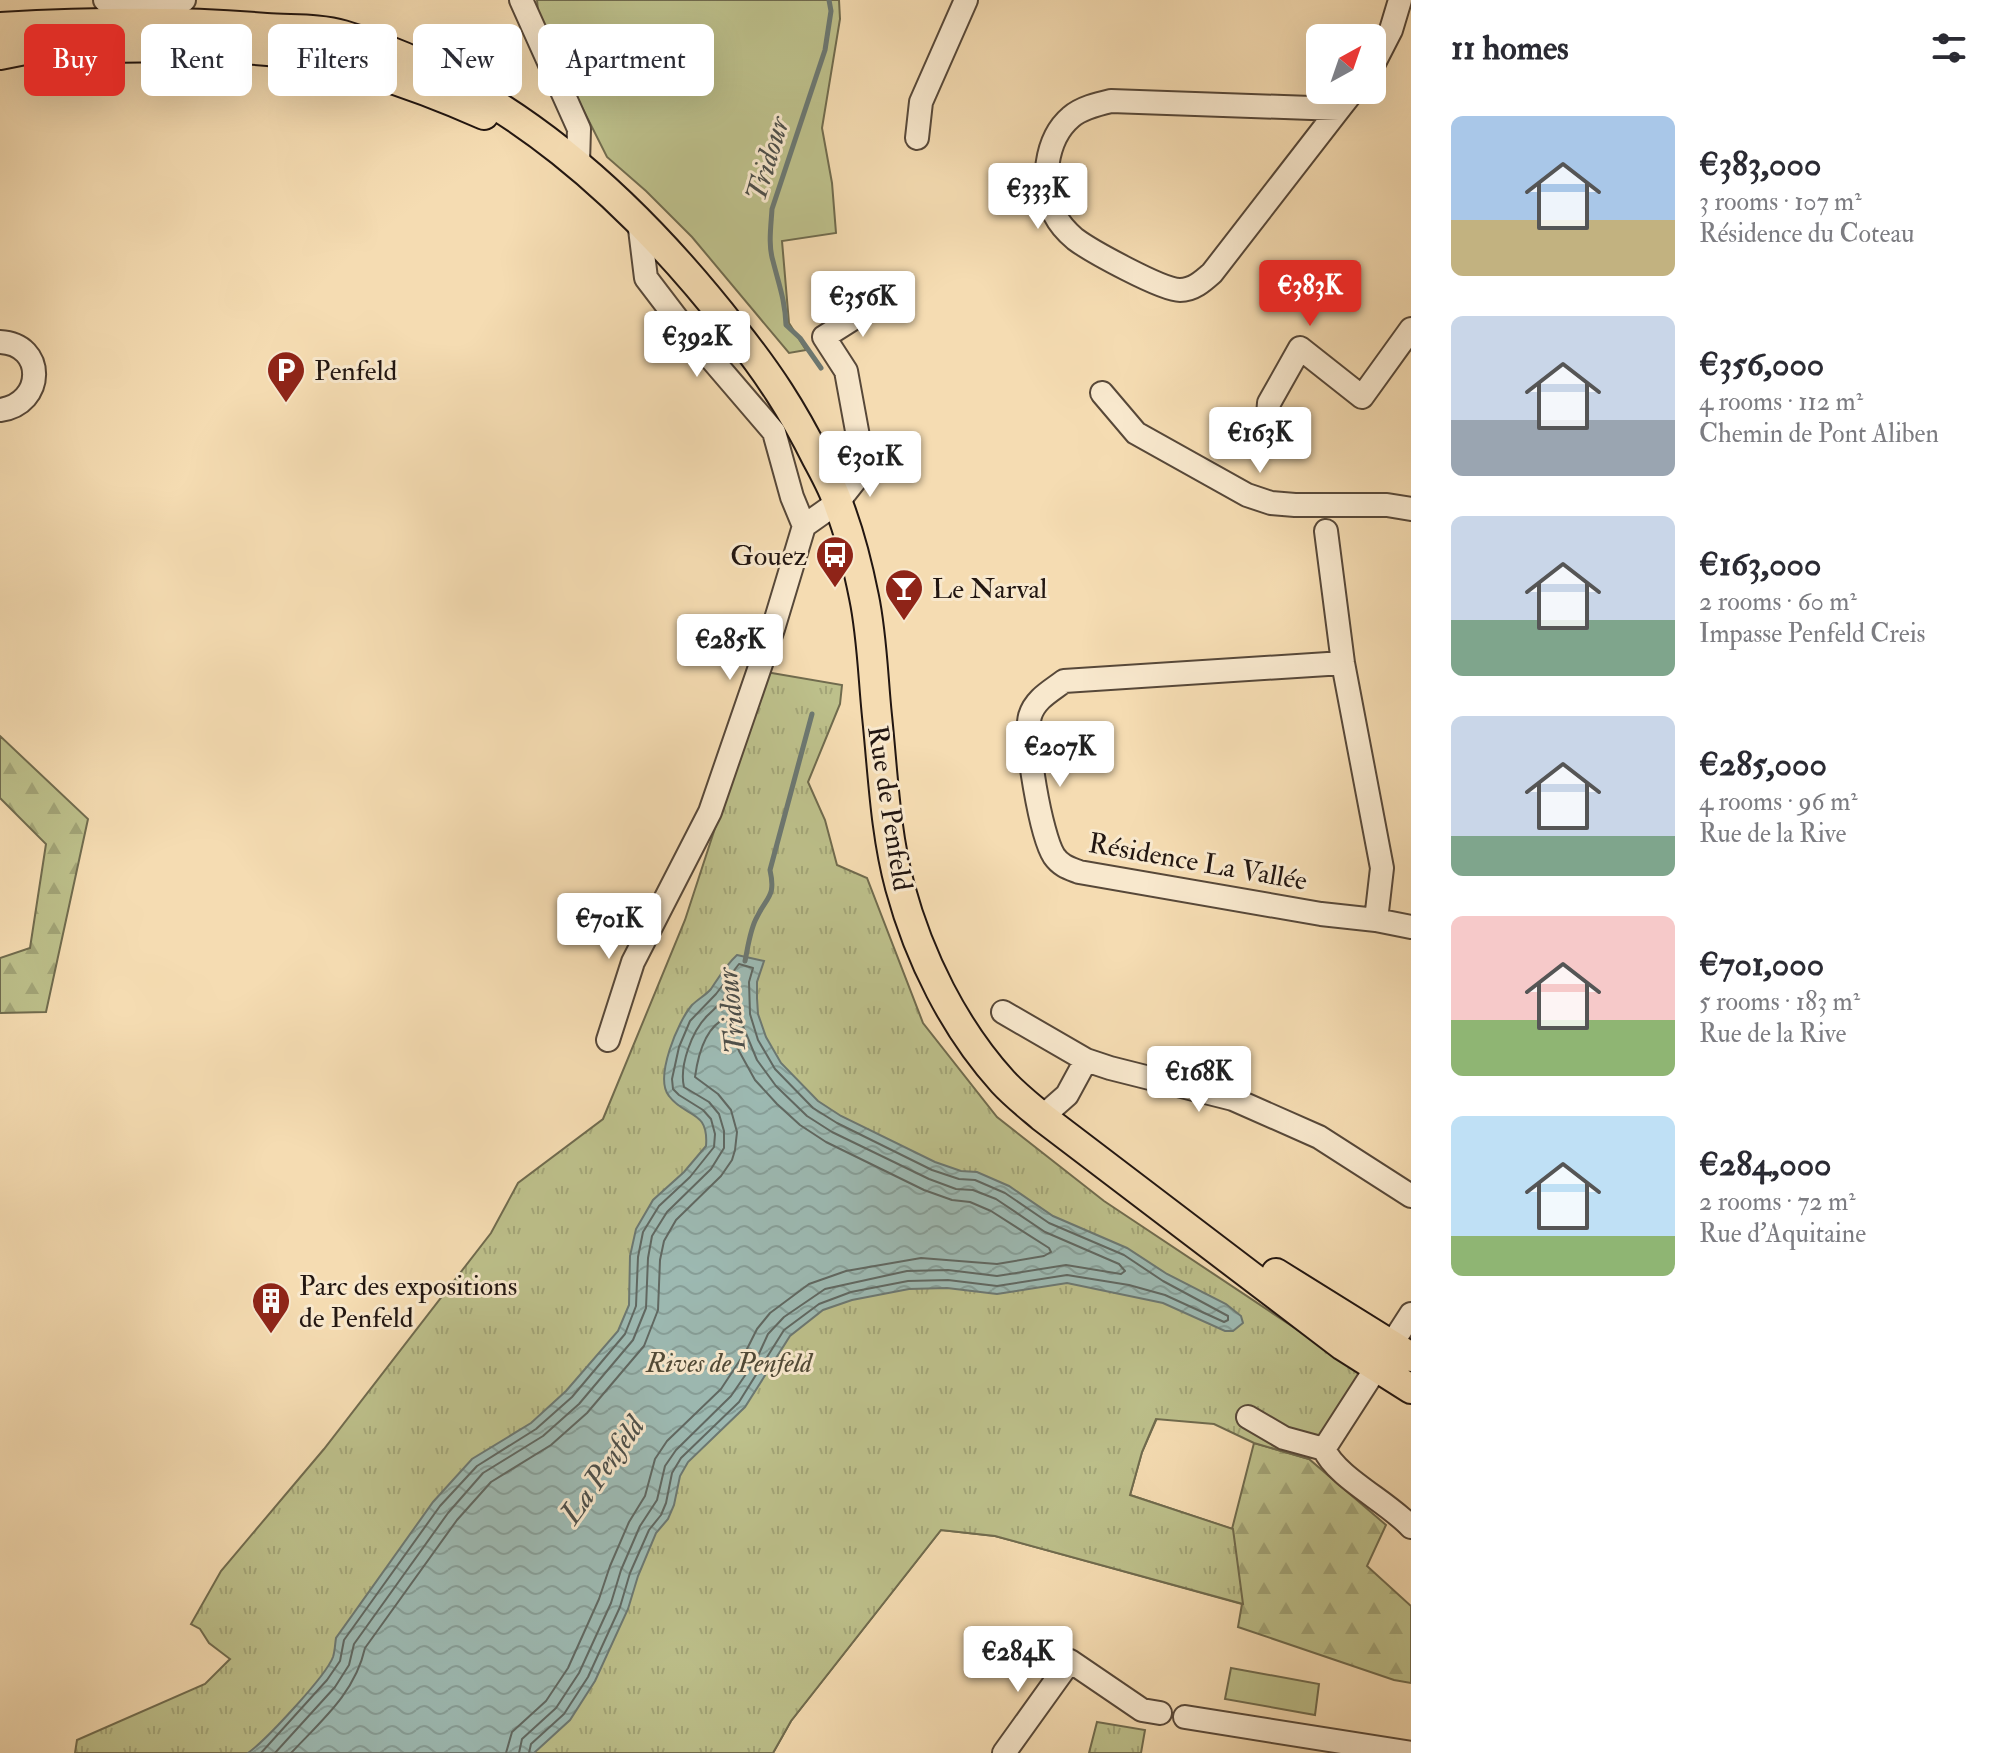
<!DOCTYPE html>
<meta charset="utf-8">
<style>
body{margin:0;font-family:"IM FELL Double Pica",serif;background:#f7f7f7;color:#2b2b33;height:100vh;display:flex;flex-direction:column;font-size:30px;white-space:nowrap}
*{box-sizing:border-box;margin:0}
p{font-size:26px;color:#7c7c81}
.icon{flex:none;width:44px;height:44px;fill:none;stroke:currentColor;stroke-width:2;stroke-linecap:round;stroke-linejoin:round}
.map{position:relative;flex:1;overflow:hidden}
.panel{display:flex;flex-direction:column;background:#fff;width:600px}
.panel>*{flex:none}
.guide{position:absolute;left:24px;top:24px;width:760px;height:72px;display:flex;gap:16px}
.needle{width:52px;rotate:40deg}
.tools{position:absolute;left:1306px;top:24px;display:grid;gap:16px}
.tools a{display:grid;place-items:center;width:80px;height:80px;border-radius:12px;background:#fff;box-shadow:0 8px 32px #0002;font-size:40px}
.price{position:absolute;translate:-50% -68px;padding:0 18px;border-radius:8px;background:#fff;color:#222;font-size:26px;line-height:52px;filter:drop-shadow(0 2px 4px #0008)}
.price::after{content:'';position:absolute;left:50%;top:48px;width:24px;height:18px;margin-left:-12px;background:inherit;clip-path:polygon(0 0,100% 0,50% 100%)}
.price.active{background:#d93025;color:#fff}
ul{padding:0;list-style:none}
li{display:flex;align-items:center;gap:24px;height:200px;padding:0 40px}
li span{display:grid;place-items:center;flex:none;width:224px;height:160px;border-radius:12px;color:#555}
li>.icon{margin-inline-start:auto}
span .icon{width:96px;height:96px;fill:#fffc;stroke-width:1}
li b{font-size:34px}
h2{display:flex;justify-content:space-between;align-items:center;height:96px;padding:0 40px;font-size:34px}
.chip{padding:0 28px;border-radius:12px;background:#fff;box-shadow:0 8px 32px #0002;font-size:28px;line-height:72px}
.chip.active{background:#d93025;color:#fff}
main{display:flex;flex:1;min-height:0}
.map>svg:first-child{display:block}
</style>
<main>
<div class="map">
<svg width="1411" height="1753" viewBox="0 0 1411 1753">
<defs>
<pattern id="forest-firs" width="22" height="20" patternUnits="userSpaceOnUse" patternTransform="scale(2)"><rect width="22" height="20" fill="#bdc08b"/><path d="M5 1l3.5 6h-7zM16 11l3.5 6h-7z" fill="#a2a477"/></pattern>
<pattern id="park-tufts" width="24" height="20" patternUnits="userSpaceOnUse" patternTransform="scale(2)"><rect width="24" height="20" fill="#bdc08b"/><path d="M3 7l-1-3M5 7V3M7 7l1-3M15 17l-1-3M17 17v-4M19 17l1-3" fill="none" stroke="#a2a477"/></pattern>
<pattern id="water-waves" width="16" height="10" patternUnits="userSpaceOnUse" patternTransform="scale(2)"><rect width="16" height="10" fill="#9dbab3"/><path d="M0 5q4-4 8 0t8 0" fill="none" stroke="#879f99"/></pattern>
</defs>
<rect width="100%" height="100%" fill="#f5dcb2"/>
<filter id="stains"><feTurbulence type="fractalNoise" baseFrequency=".0025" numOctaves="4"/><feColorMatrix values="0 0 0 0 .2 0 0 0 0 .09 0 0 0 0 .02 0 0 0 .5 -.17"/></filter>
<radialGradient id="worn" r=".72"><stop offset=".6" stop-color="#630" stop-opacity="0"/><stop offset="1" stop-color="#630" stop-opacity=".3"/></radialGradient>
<path fill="#bdc08b" stroke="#706b4e" stroke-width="2" d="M537,0H839L840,19L822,128L832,183L836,233L782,241L789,323L806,350L789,353L692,237L646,191L607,157L539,22Z
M1231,1668L1319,1684L1315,1715L1225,1699Z"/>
<path fill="url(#forest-firs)" stroke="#706b4e" stroke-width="2" d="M0,736L88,819L46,1012L0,1013V958L30,948L46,844L0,798Z
M1157,1418L1142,1452L1130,1495L1232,1529L1254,1443L1309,1459L1386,1525L1367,1566L1411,1606V1683L1394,1680L1238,1627L1242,1604L995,1536L941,1530L791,1721L773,1753H589L682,1566Z"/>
<path fill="url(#park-tufts)" stroke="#706b4e" stroke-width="2" d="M766,672L842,685L840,704L808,782L825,820L837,865L867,878L923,1023L997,1117L1104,1201L1361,1372L1309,1459L1254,1443L1214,1424L1156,1419L1142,1452L1130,1495L1233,1529L1243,1604L995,1536L941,1530L791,1721L773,1753H75L77,1740L205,1684L230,1659L209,1643L200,1629L191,1624L221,1571L324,1449L491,1233L518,1183L603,1119L685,920Z
M1097,1722L1145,1730L1141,1753H1089Z"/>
<path fill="url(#water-waves)" stroke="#6c7872" stroke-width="2" d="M737,955L764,961L757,982V998L758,1014L766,1037L781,1063L818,1101L841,1116L935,1162L961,1171L977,1172L1009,1186L1053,1216L1127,1248L1167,1274L1226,1304L1241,1316L1243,1323L1233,1331H1225L1163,1303L1067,1283L997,1294L947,1288L909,1289L852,1300L823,1310L790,1336L745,1407L688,1462L680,1476L674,1505L668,1519L656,1533L638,1576L628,1609L595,1681L570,1720L534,1753H248C266,1740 326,1676 333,1657C335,1651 335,1644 336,1638L433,1502L472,1459L531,1423L566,1391L618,1331L629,1305L630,1256L636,1229L653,1200L684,1172L706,1146C709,1109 685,1118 669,1096C654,1078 678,1021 692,1005C698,999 706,995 711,989C719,977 726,965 737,955Z"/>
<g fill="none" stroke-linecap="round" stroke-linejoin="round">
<path stroke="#606862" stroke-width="2" d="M261,1753L327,1680L340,1661L344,1640L440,1506L477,1466L536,1429L572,1397L625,1334L636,1306L638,1257L643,1232L659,1206L690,1177L714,1147L715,1134L711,1119L703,1110L679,1095L673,1089L672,1079L679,1047L690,1021L716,994L739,964L753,968L749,982L750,1014L758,1040L775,1069L813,1108L837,1123L932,1170L959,1179L975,1180L1005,1193L1049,1223L1124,1255L1163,1281L1228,1316V1320L1224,1322L1165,1295L1129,1285L1067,1275L997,1286L948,1280L908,1281L851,1292L819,1304L784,1330L739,1402L681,1458L672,1473L666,1503L661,1515L649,1530L630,1573L620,1607L588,1677L564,1714L531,1744L529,1753
M275,1753L335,1687L349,1665L354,1644L448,1513L483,1473L543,1436L579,1404L633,1340L646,1308L648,1258L652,1236L667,1212L711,1169L724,1148V1131L719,1114L709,1102L684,1087C679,1066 692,1031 707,1016C716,1007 725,1000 732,988L736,987L739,990L740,1019L757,1060L776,1086L807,1116L832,1132L929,1179L956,1189L973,1190L996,1199L1045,1232L1119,1264L1125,1271L1121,1274L1066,1265L997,1276L948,1270L907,1271L825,1289L784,1317L768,1334L757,1358L731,1396L676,1450L665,1466L657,1500L640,1526L621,1570L611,1603L579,1673L556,1708L522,1739L519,1753
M291,1753C321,1721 355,1693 365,1648L457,1520L491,1482L551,1445L587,1413L644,1346L658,1310L660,1260L664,1241L676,1220L721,1176L732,1160L735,1150L737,1132L731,1110L718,1094L695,1077C698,1055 705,1027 726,1018L739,1051L755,1080L777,1104L800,1125L826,1142L924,1190L952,1200L970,1202L991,1211L1049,1248L1051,1252L1044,1256L997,1264L921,1258L846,1271L809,1284L770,1313L757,1329L746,1351L721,1389L667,1441L655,1459L645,1496L629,1522L610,1566L599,1599L568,1668L546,1701L512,1732L506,1753"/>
<path stroke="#6c7872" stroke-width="5" d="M821,368L800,338L786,325C785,300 779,285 773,261C768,245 771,226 772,209L825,50L831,11L829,0
M745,961C748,947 750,929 757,917C767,896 776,897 770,870L812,714"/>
<defs>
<path id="minor" d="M105,0H184
M521,0L579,129L578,163
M1372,67L1391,30L1400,0
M1339,109L1111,101C1098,104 1081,108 1071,117C1045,139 1040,186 1055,215C1059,223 1068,233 1075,239C1091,251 1162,290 1180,290C1193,290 1203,281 1212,273L1339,109L1354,90
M917,138L921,102L966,0
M639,221L646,278L678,320L774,432L792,497L804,526
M0,342C46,344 45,404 0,410
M1102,393L1136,433L1247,495L1271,503L1295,505H1387L1411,509
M1268,415L1269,403L1300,348L1362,397L1411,329
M1326,531L1343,663L1382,868L1376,920L1411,927
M1343,663L1064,681C1051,691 1035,699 1030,716C1024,739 1041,836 1054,856C1061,866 1069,868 1079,872L1321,914L1376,920
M1003,1012L1086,1060L1110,1068L1233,1099L1319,1137L1411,1196
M608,1040L633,962L710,812L773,629L804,526L838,502L864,469L846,371L824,337L862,313L884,305
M1042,1117L1067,1095L1086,1060
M1248,1417L1284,1438L1324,1449
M1324,1449L1411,1314
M1324,1449C1336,1477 1388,1502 1411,1527
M1185,1717L1411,1753
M1004,1753L1070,1661L1142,1710L1160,1713"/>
<path id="major" d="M0,27C89,22 177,20 266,28C291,30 319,28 343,35C505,83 632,199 734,330C769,374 792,409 817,459C825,474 834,490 839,506C850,535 858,567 864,597C872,635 873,677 877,716C883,773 885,832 900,887C919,957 954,1028 1003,1082C1015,1095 1029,1106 1042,1117L1343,1346L1411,1389
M0,55L30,49C109,49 189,44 268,51C342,59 417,85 484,115
M1276,1273L1411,1357"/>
</defs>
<use href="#minor" stroke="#574839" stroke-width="26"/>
<use href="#major" stroke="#221611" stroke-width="32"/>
<use href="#minor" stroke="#f8e8cd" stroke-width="22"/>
<use href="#major" stroke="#f5dcb2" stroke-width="28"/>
</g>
<defs>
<symbol id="parking-pin" viewBox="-11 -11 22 30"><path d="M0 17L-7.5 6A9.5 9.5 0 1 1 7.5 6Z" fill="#8f2418" stroke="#f8e8cd"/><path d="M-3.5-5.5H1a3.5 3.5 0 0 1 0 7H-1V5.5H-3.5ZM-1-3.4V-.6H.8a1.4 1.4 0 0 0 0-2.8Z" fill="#fff"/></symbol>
<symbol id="bus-pin" viewBox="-11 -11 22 30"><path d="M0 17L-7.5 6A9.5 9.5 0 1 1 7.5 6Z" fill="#8f2418" stroke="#f8e8cd"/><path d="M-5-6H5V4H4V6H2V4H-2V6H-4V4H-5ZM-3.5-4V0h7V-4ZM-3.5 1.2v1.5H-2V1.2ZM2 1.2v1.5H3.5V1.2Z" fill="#fff"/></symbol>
<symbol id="bar-pin" viewBox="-11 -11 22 30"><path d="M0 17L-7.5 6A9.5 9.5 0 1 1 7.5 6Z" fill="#8f2418" stroke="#f8e8cd"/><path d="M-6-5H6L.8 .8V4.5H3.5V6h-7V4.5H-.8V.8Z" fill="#fff"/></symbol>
<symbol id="building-pin" viewBox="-11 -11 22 30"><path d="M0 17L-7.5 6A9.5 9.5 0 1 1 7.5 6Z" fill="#8f2418" stroke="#f8e8cd"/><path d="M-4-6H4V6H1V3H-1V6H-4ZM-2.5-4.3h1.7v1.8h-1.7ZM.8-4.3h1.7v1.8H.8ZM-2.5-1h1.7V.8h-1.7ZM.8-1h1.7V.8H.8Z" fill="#fff"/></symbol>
</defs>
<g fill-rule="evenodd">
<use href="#parking-pin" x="264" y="348" width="44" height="60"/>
<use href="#bus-pin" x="813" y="533" width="44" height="60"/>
<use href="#bar-pin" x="882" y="566" width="44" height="60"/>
<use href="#building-pin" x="249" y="1279" width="44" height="60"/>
</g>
<g text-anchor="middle" stroke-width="6" stroke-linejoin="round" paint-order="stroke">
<g font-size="28" fill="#221611" stroke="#f8e8cd" text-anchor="start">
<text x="314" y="380">Penfeld</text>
<text x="807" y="565" text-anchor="end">Gouez</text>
<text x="932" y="598">Le Narval</text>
<text x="299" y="1295">Parc des expositions<tspan x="299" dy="32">de Penfeld</tspan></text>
</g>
<g font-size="28" fill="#221611" stroke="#f8e8cd">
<text transform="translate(891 808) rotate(81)" y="10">Rue de Penfeld</text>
<text transform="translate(1198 861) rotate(10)" y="10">Résidence La Vallée</text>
</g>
<g font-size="28" font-style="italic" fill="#504936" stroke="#f8e8cd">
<text x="729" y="1372">Rives de Penfeld</text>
</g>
<g font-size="30" font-style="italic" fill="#4d4f4a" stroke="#f8e8cd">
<text transform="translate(767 159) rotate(-73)" y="10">Tridour</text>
<text transform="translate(731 1011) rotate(-96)" y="10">Tridour</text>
<text transform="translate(602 1470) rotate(-55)" y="10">La Penfeld</text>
</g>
</g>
<rect width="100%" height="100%" filter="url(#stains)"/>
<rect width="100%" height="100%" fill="url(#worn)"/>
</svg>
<div class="tools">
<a><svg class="needle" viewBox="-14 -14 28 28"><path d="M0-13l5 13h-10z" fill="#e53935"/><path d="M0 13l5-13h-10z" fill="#7c7c81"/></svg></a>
</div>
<b class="price" style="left:1038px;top:231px">€333K</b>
<b class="price active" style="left:1310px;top:328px">€383K</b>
<b class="price" style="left:863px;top:339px">€356K</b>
<b class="price" style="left:697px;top:379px">€392K</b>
<b class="price" style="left:1260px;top:475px">€163K</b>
<b class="price" style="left:870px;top:499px">€301K</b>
<b class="price" style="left:730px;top:682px">€285K</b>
<b class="price" style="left:1060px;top:789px">€207K</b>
<b class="price" style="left:609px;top:961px">€701K</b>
<b class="price" style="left:1199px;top:1114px">€168K</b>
<b class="price" style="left:1018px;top:1694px">€284K</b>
<div class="guide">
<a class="chip active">Buy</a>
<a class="chip">Rent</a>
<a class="chip">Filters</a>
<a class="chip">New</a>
<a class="chip">Apartment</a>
</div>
</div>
<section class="panel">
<h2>11 homes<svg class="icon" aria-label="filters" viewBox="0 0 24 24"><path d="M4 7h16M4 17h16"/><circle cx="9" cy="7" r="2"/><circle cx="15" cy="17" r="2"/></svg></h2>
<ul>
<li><span style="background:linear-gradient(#a9c7e8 65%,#c2b280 0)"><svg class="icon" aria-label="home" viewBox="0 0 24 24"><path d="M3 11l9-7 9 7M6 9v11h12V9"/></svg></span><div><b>€383,000</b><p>3 rooms · 107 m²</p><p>Résidence du Coteau</p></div></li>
<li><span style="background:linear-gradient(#c9d6e8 65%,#9aa5b1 0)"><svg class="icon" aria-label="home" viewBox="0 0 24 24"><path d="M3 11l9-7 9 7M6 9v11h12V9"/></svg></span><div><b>€356,000</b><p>4 rooms · 112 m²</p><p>Chemin de Pont Aliben</p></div></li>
<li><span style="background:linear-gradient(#c9d6e8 65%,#7fa58c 0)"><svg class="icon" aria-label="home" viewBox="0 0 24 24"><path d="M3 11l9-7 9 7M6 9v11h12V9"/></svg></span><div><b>€163,000</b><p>2 rooms · 60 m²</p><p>Impasse Penfeld Creis</p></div></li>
<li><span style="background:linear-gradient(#c9d6e8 75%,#7fa58c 0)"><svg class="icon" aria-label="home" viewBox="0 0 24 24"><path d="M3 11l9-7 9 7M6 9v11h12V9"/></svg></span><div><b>€285,000</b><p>4 rooms · 96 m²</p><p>Rue de la Rive</p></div></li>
<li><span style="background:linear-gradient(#f6c9c9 65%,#8fb573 0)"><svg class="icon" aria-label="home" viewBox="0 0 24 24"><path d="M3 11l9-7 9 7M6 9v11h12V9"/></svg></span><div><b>€701,000</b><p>5 rooms · 183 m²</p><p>Rue de la Rive</p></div></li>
<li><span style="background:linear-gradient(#bfe0f5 75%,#8fb573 0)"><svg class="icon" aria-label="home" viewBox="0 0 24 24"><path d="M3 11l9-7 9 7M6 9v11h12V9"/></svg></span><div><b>€284,000</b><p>2 rooms · 72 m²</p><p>Rue d'Aquitaine</p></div></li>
</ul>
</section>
</main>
